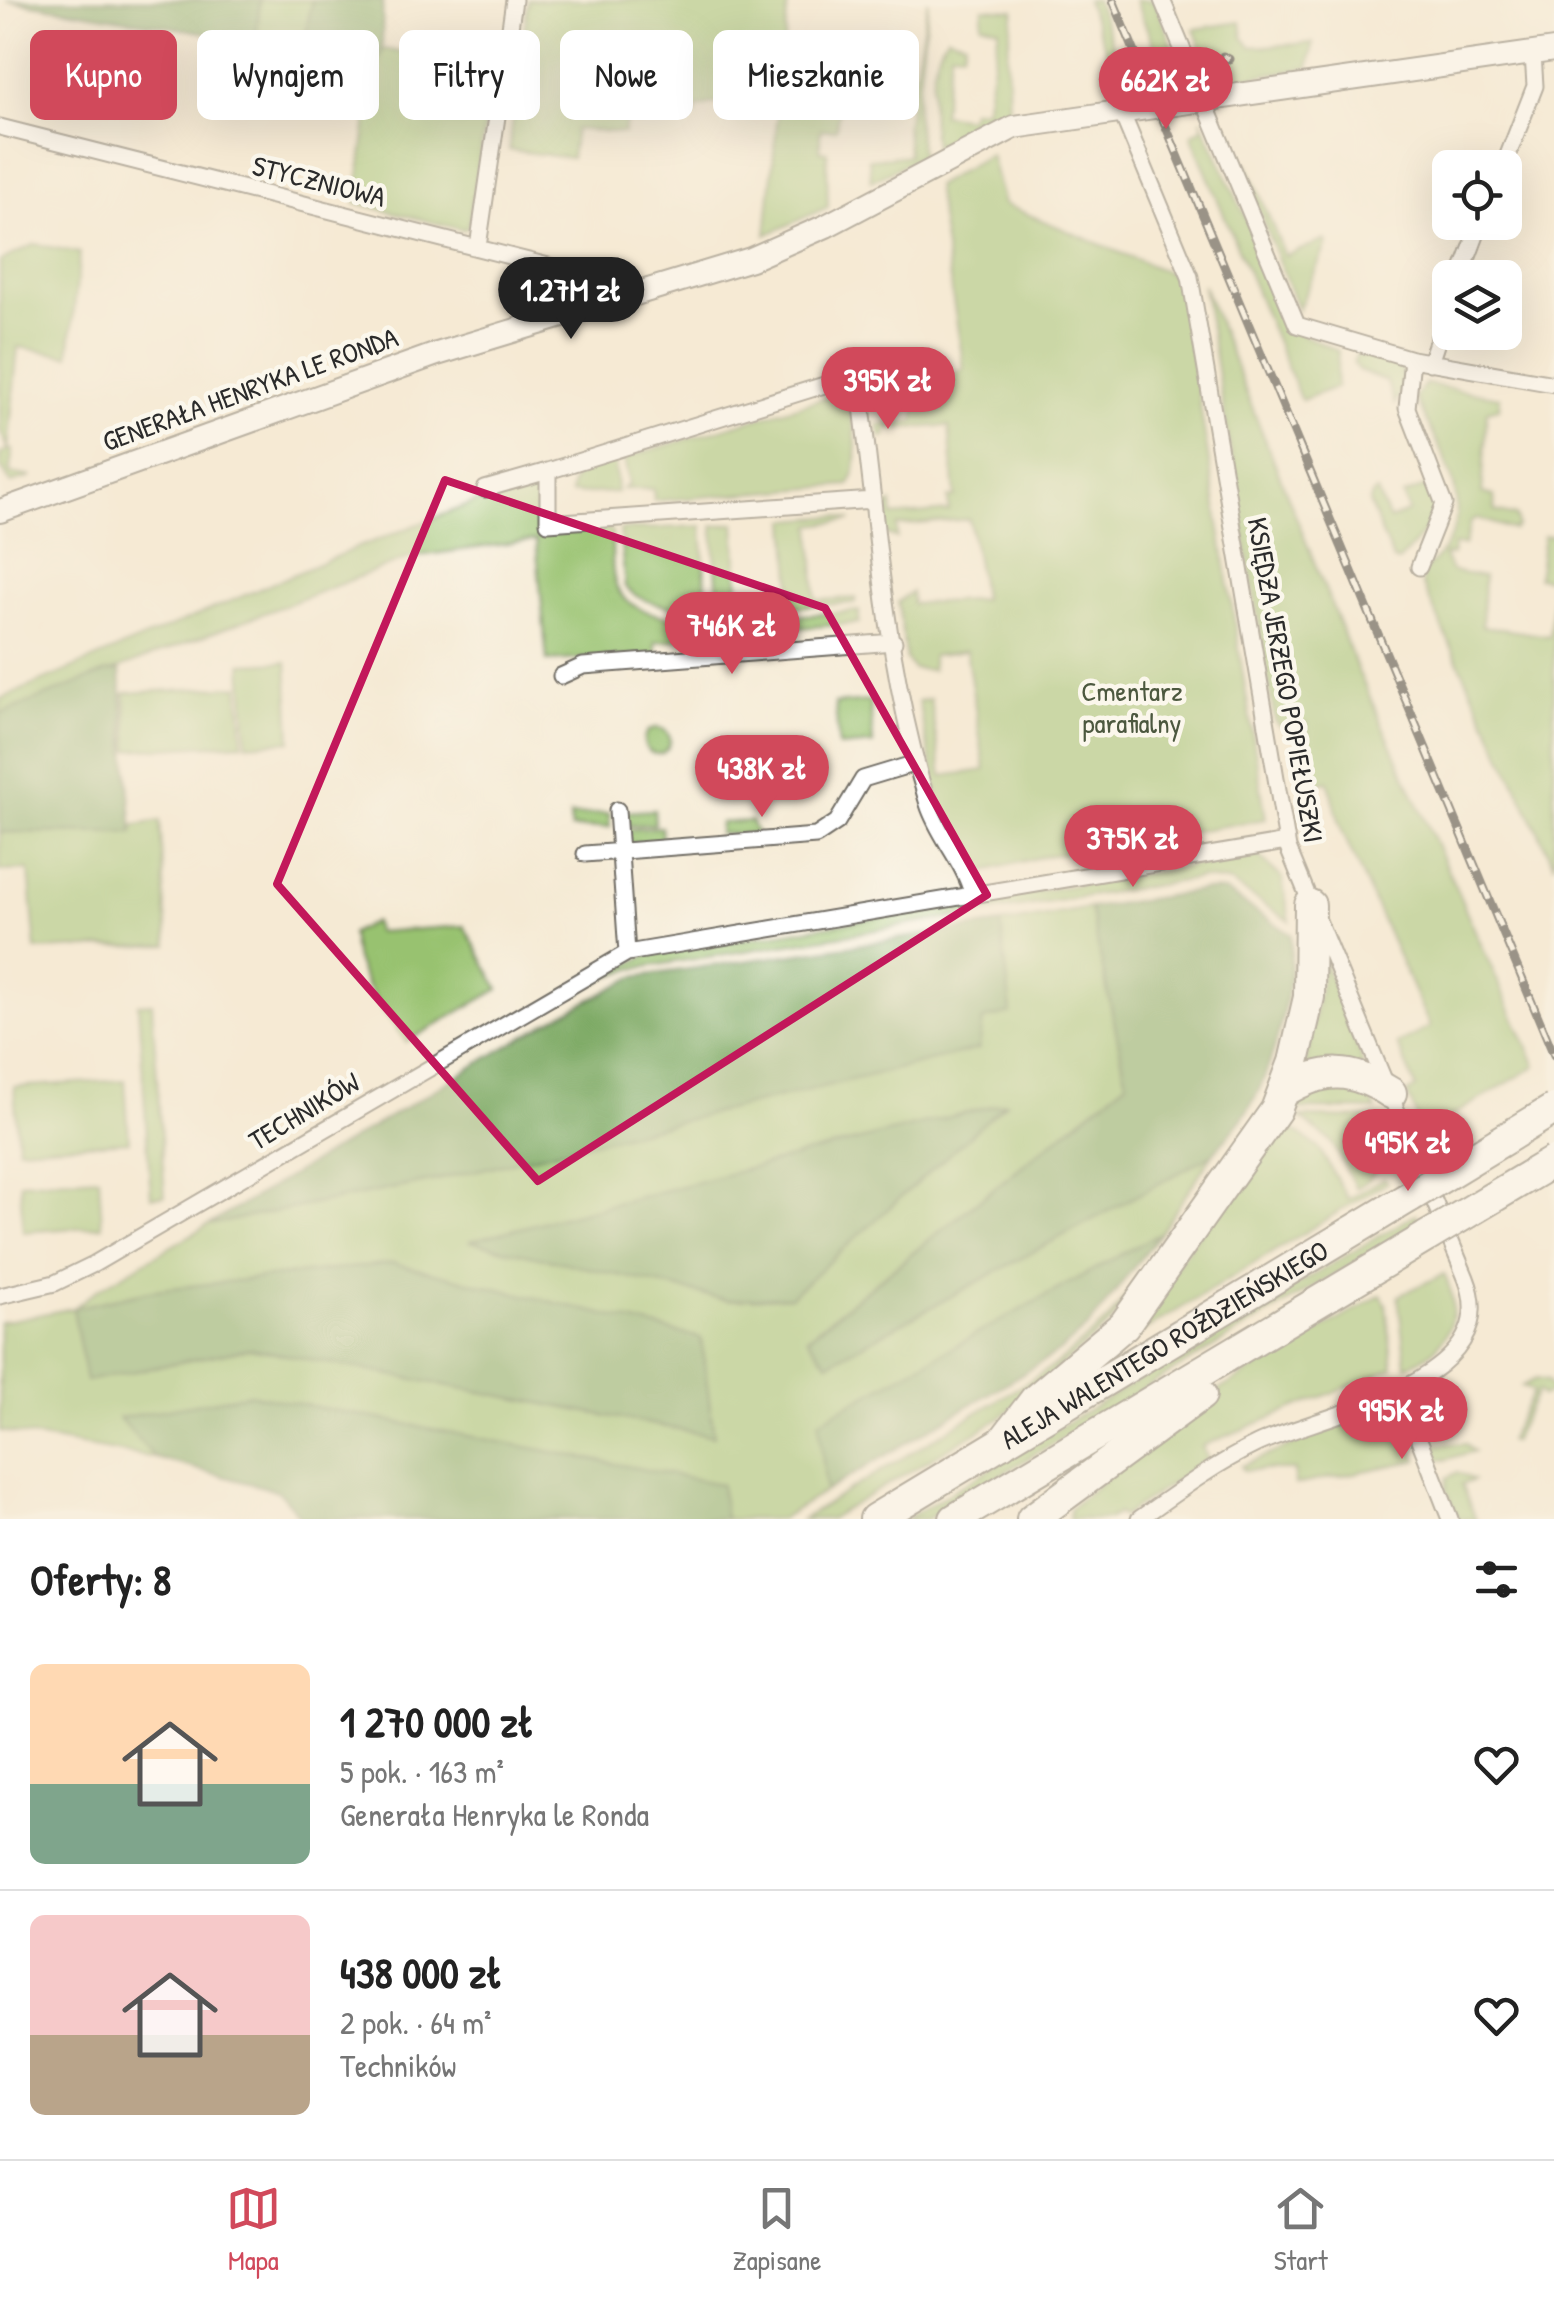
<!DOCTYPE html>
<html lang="pl">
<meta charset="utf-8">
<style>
body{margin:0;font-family:"Patrick Hand",sans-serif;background:#f6f6f6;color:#222;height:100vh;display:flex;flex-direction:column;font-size:38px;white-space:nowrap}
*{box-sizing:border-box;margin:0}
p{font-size:32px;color:#767676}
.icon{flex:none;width:55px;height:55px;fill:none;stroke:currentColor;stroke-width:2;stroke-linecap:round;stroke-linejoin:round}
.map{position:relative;height:1519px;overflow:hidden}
.details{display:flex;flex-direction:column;background:#fff;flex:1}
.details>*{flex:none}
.guide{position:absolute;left:30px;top:30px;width:1000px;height:90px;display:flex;gap:20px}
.tools{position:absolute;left:1432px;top:150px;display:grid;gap:20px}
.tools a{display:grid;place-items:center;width:90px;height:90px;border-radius:15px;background:#fff;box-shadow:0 10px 40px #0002;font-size:50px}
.price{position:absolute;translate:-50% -85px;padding:0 22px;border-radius:35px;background:#d1495b;color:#fff;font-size:32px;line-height:65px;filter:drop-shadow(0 2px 5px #0008)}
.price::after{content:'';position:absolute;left:50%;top:60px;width:30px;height:22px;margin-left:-15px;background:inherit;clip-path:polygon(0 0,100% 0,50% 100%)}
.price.current{background:#222;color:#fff}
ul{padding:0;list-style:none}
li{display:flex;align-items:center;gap:30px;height:250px;padding:0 30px}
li+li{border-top:2px solid #e0e0e0}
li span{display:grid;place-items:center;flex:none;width:280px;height:200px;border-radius:15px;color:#555}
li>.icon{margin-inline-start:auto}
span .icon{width:120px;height:120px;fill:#fffc;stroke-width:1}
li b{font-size:42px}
h2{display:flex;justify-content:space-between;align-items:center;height:120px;padding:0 30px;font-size:42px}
.tag{padding:0 35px;border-radius:15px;background:#fff;box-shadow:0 10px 40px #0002;font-size:35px;line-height:90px}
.tag.current{background:#d1495b;color:#fff}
.tab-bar{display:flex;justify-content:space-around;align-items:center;height:140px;border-top:2px solid #e0e0e0;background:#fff;font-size:28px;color:#767676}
.tab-bar a{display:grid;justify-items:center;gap:5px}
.tab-bar .current{color:#d1495b}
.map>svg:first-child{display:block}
</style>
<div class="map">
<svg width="1554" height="1519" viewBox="0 0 1554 1519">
<rect width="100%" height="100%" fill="#fbf7ec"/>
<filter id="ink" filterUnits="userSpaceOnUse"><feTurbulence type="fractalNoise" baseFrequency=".01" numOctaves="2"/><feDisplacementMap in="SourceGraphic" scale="20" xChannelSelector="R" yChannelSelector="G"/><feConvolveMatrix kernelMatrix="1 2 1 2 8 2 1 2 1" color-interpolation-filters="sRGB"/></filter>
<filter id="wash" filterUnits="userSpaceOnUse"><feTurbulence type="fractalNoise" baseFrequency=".0048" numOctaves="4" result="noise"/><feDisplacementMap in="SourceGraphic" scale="40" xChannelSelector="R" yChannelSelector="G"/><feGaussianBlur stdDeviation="2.25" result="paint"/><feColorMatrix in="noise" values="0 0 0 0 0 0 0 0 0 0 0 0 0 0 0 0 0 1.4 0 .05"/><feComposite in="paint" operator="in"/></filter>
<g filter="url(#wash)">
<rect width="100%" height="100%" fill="#f5ead4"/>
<path fill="#98c26f" stroke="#62764d" stroke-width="2.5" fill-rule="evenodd" d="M260,0H312L299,77L249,70Z
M528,0H788L781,87L696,108V114L627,119L624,133L575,129L571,158L509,150Z
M928,0L916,111L921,156L871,181L869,159L908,155L906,126Z
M1086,0H1096L1130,90L1123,92Z
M1135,0H1155L1183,72L1180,83L1171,86Z
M983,8L1014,10L1007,53L1009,110L934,147C930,115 927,63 947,36L965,41L963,52L951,51L942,114L969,118L971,110L985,109L999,28L981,23Z
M1241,22L1243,37L1251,47L1313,43L1309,68L1221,81L1229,63L1220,58L1211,74L1194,29Z
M382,49L495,67L468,227L463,230L356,203L371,87Z
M842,89L836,129L820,130V151L827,152L828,207L766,235L780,90Z
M1201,119L1297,332L1338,351L1336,387L1302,400L1299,396L1191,135L1203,127Z
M990,154L1003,204L1176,276L1182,292L1266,819L1040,857L981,872L940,806L918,701L930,699L942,776L985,770L966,651L932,656V670L913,669L906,660L898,602L911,592L912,604L983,599L969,519L897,526V538L883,533L880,508L892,503L893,516L949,511L948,498L955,497L949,426L887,429L886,437H881L878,425L914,421L919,391L964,369L935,186Z
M1247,164L1285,256L1325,240L1327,244L1298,310L1241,166Z
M35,244L80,253L69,356L18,347L8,450H13L10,473L32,477L11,483L0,466V454L8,450L0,430V261Z
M1203,285L1358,671L1536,1066L1423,1133L1407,1093L1416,1088L1397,1044L1430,1027L1342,831L1328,781L1316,783L1306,723L1281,727L1275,722Z
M1357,354L1402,364V390L1395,404L1386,381L1359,371L1353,363Z
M1426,384L1500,397L1499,408L1487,411L1482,493L1494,496L1495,511L1516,516L1518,526L1514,530L1477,518L1471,521L1464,545H1454L1452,555H1444L1451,571L1484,577L1482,626L1549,636L1554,580L1538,577L1544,536L1554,535V865L1422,584L1423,571C1489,517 1443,458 1415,397Z
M834,395L843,398C856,414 862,469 849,485L654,501L653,489H623L629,483L624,458Z
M615,461L617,492L571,494C569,468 594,467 615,461Z
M536,479L537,530L607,527L612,532C613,549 610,572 617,588C634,624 711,621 744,619V632L656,642V655L547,661L536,540L411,557L0,714V699L356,548Z
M1434,483C1447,516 1419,538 1398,562L1393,560L1369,503L1373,494L1377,492L1389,520L1409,511L1403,496Z
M838,516L852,520L812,525L816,600L856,598L855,603L793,607L787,520Z
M735,523L740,608L724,611L719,607L713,526Z
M702,526L707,610C682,609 644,607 625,587L620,530Z
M859,611V623L751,632L750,619Z
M287,662L291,741L247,744L242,664Z
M239,686L243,743L129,750L125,693Z
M870,701L873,744L839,747L835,704Z
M644 741a13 13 0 1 1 26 0a13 13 0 1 1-26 0Z
M654,810L655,824L624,826L623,812Z
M609,813L610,827L571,829L570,816Z
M160,821L168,945L36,950L29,870L0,871V832L132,833L135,825Z
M751,821L757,834H719L720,823Z
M661,827L662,841L630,844L625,839L624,830Z
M1257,855L1282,878L1290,921L1231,883L1201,878L632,969L605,977L576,995L573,990L648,955Z
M1090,908L1127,1082L807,1337L829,1363L1213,1154L1160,1233L820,1421L826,1491L780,1519H725L720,1484L120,1417L155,1458L0,1431V1322L73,1308L98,1289L208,1225L441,1179L1011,1012L1001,924ZM1004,1103L791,1296L728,1300L472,1241ZM73,1309L713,1436L250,1348L87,1380Z
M374,922L376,932L464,926L499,989L406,1042C380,1006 355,979 351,933Z
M1324,962L1361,1056L1363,1067L1304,1072Z
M152,1003L165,1196L151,1197L138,1004Z
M125,1080L129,1141L18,1148L14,1087Z
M1366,1086L1376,1110L1287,1109L1306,1087Z
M1299,1117L1380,1118L1385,1130H1381C1382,1158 1383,1173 1356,1188L1331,1141Z
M1280,1120L1319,1148L1348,1199L1384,1178L1387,1182L1116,1348Z
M99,1177L102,1226L23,1232L20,1182Z
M1202,1191L1110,1324L1000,1418L829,1519H802L1055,1365L1108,1320Z
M1416,1214L1420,1221L1370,1253L927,1519H906Z
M1444,1274C1464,1313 1448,1351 1406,1366L1398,1296Z
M1381,1295L1386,1304L1393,1368L1202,1446L1208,1459L1122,1517L1118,1513L1109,1519H1069L1070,1508L1195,1404Z
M1536,1379L1547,1381L1554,1392L1542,1396L1538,1391L1512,1442L1508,1441L1533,1392L1522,1386Z
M1379,1410L1399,1424L1418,1460L1295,1485L1294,1470H1243L1241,1466Z
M1465,1443L1474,1451L1445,1460L1436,1459L1428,1445Z
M1458,1472L1473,1480L1461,1485L1476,1519H1458L1446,1489L1447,1478Z"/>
<path fill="#7aa862" stroke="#526a46" stroke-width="2.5" d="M6,0H260L256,41Z
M312,0H383L382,49L371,87L299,77Z
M120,671L133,833L0,832V714L106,672Z
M1205,890L1224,891L1291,934C1294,980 1277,1054 1256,1096C1246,1117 1227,1136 1213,1154L828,1363L807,1338L1127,1082L1090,908Z
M1001,924L1011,1013L983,1020L979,1049L441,1179L208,1225L548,1022L634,977Z
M1007,1102L791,1296L728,1300L469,1241Z
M1160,1233L1089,1326L1060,1351L826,1491L819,1421Z
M393,1263L701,1338L714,1436L250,1348L86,1381L73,1308L154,1290Z
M249,1394L721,1484L725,1519H302L278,1491L155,1458L119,1418Z"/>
</g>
<g filter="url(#ink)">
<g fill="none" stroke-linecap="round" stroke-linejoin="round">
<defs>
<path id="street" d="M1162,0L1297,325L1412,359L1554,384
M1121,111L1190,277L1288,848L1466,1278C1508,1383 1324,1413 1257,1444C1215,1464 1177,1492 1139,1519
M0,127L592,277L606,288L612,303
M1503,168L1535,86L1533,54
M478,247L514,0
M1460,278L1481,222
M1412,359L1407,408L1444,504L1419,567
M878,361L850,377L548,471V523L873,500C883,600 898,707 928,804C938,836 963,860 972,893
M1430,363L1450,302
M850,377L862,406L873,500
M485,489L548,471
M561,676L583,666L894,642
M617,810L627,953
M585,854L816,836L837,822L863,779L916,763
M0,1296L55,1283L94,1264L627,953L1286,842
M1399,1388L1450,1519"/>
<path id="secondary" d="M0,511L437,354L751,259L826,226L1014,127L1554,50"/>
<g id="highway">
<path d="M1285,1091C1324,1067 1352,1068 1391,1093"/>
<path d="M1002,1443L1035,1400L1124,1325L1276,1110L1294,1062L1309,997L1310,905"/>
<path id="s1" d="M875,1519L1411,1196"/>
<path d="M955,1519L1428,1236"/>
<path d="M1032,1519L1201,1395"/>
</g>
</defs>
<use href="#street" stroke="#726e66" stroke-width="19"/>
<use href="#secondary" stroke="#726e66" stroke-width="26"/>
<use href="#highway" stroke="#726e66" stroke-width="34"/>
<use href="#street" stroke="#fff" stroke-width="15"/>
<use href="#secondary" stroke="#fff" stroke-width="22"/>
<use href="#highway" stroke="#fff" stroke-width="30"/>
<defs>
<path id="rail" d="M1113,0L1554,1055
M1223,56L1229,59"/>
</defs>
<use href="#rail" stroke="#2b2b2b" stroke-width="9"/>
<use href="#rail" stroke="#fbf7ec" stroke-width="5" stroke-dasharray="15" stroke-linecap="butt"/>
<defs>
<path id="highway-bridge" d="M1411,1196L1554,1109
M1428,1236L1554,1161"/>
</defs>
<use href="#highway-bridge" stroke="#726e66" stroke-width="34" stroke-linecap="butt"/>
<use href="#highway-bridge" stroke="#fff" stroke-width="30"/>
</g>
</g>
<path d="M0 0H1554V1519H0ZM445,480L825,608L987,895L538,1181L277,884Z" fill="#f5ead4" fill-opacity=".55" fill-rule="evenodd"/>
<path fill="none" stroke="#c2185b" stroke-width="8" stroke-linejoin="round" d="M445,480L825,608L987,895L538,1181L277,884Z"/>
<g text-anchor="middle" stroke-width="9" stroke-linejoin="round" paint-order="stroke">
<g font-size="28" fill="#2b2b2b" stroke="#fbf7ec">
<text transform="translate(319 181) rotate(14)" y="10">STYCZNIOWA</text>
<text transform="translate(250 389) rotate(-20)" y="10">GENERAŁA HENRYKA LE RONDA</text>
<text transform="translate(1286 680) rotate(80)" y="10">KSIĘDZA JERZEGO POPIEŁUSZKI</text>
<text transform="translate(304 1111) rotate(-31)" y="10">TECHNIKÓW</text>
<text dy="10" stroke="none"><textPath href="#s1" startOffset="338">ALEJA WALENTEGO ROŹDZIEŃSKIEGO</textPath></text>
</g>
<g font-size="28" fill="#4c583f" stroke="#fbf7ec">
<text x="1132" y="701">Cmentarz<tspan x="1132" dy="32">parafialny</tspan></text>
</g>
</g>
</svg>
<div class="tools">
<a><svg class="icon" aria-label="locate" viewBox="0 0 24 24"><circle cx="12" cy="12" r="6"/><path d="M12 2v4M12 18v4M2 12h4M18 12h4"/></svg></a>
<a><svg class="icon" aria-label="layers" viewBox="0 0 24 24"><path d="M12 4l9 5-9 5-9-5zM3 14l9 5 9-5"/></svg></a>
</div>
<b class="price" style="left:1166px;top:132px">662K zł</b>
<b class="price current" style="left:571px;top:342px">1.27M zł</b>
<b class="price" style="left:888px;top:432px">395K zł</b>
<b class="price" style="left:732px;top:677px">746K zł</b>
<b class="price" style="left:762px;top:820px">438K zł</b>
<b class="price" style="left:1133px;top:890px">375K zł</b>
<b class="price" style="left:1408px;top:1194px">495K zł</b>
<b class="price" style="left:1402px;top:1462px">995K zł</b>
<div class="guide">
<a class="tag current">Kupno</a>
<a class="tag">Wynajem</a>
<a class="tag">Filtry</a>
<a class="tag">Nowe</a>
<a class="tag">Mieszkanie</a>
</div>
</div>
<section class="details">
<h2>Oferty: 8<svg class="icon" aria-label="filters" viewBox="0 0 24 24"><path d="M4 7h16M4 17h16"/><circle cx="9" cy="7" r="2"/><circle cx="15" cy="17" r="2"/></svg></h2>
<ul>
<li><span style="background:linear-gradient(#ffd9b3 60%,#7fa58c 0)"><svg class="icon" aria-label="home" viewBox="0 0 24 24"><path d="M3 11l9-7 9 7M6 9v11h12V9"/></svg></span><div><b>1 270 000 zł</b><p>5 pok. · 163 m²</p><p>Generała Henryka le Ronda</p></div><svg class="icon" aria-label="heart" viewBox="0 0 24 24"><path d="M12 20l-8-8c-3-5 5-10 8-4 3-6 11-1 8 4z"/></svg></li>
<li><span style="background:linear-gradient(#f6c9c9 60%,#b9a48a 0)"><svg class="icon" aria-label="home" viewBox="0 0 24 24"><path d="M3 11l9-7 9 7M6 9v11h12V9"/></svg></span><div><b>438 000 zł</b><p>2 pok. · 64 m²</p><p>Techników</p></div><svg class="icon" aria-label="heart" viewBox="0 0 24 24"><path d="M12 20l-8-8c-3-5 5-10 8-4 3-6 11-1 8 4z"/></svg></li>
</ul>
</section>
<nav class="tab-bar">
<a class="current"><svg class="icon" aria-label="map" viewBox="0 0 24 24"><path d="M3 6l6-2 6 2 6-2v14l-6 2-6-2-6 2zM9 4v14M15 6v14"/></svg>Mapa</a>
<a><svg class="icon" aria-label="saved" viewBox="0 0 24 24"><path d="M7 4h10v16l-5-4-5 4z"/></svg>Zapisane</a>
<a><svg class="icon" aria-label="home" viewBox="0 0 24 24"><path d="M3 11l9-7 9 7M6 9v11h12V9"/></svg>Start</a>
</nav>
